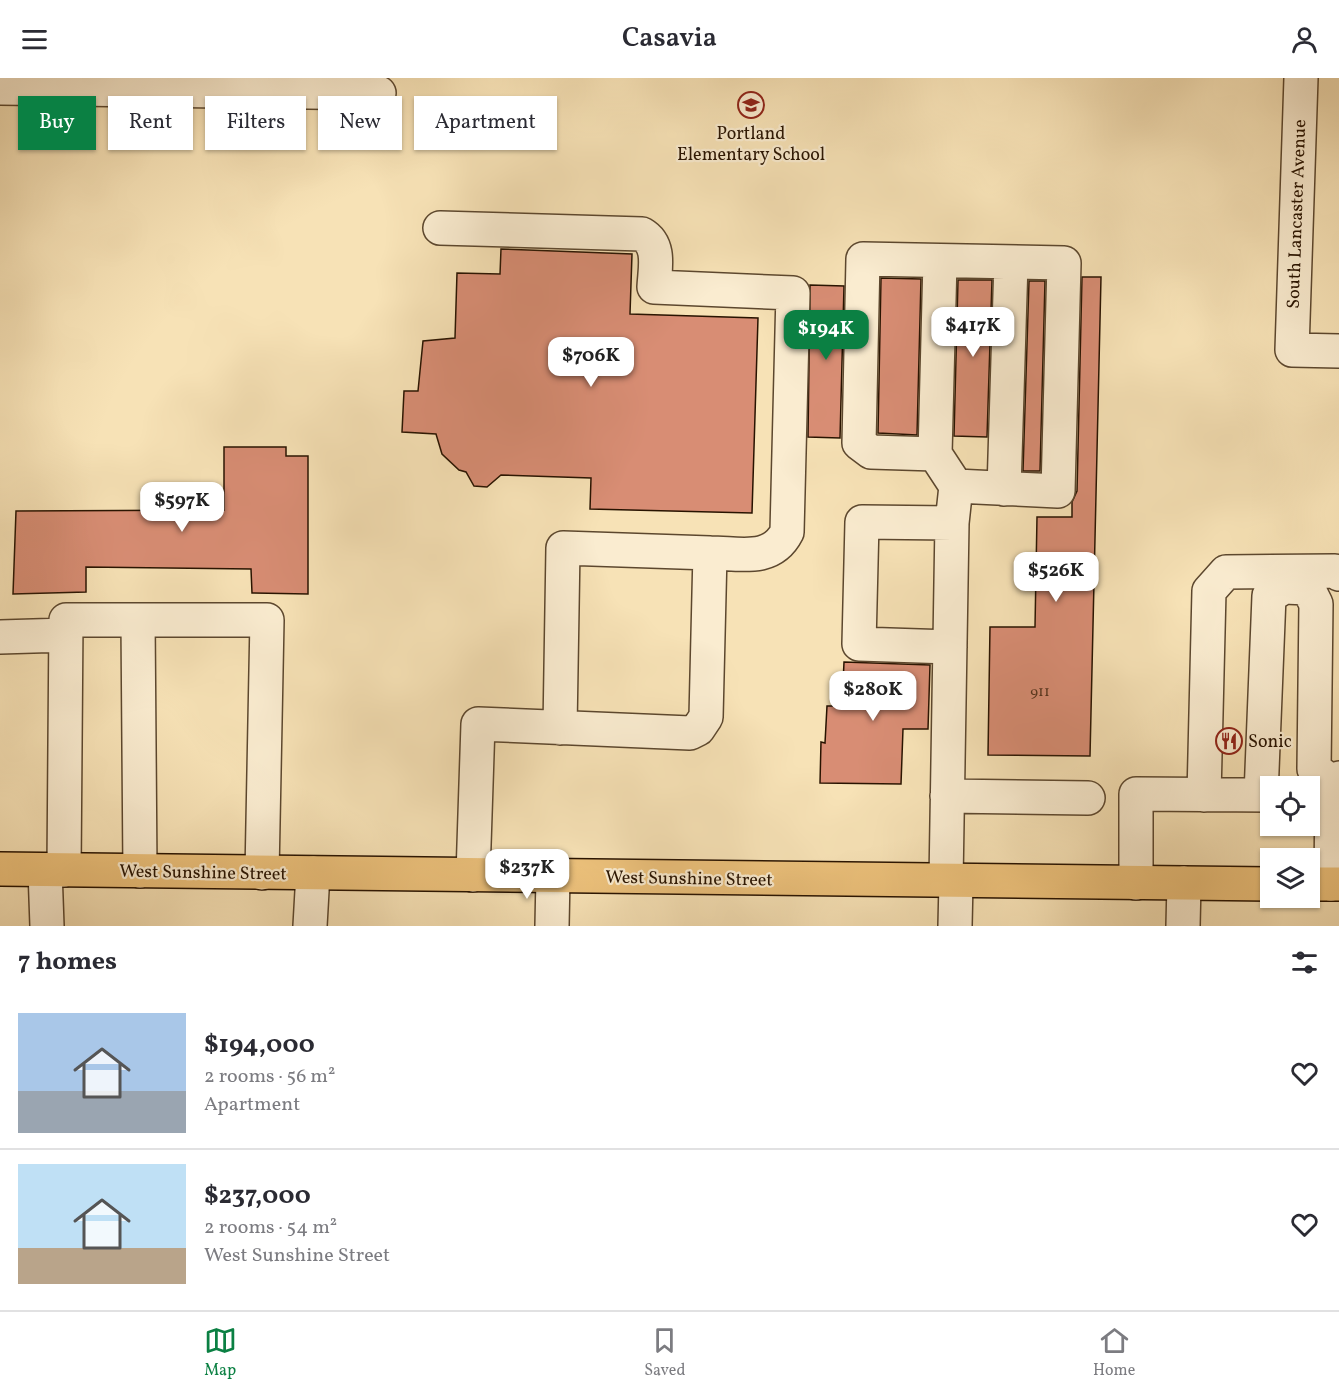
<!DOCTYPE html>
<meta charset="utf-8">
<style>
body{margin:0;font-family:Vollkorn,serif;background:#f2f2f3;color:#2b2b33;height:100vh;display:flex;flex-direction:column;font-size:22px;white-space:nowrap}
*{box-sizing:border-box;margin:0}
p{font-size:20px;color:#7c7c81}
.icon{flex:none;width:33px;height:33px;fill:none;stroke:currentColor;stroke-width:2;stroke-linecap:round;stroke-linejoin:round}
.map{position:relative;height:848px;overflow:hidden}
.side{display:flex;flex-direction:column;background:#fff;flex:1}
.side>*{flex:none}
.guide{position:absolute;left:18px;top:18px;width:600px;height:54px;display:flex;gap:12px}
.buttons{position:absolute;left:1260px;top:698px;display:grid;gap:12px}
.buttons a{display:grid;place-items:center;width:60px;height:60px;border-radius:0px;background:#fff;box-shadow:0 2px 4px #0004;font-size:30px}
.price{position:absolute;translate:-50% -51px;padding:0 14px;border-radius:12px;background:#fff;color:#222;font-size:20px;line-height:39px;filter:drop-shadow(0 2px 3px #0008)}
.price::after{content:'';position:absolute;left:50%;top:36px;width:18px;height:14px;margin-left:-9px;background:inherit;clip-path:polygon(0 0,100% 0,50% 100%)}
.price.current{background:#0b8043;color:#fff}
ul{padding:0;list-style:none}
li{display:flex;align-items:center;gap:18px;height:150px;padding:0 18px}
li+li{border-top:2px solid #e1e1e2}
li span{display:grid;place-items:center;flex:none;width:168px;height:120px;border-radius:0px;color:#555}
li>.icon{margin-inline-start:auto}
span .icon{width:72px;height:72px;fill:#fffc;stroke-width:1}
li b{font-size:26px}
h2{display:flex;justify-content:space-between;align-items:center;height:72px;padding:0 18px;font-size:26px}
.pill{padding:0 21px;border-radius:0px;background:#fff;box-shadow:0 2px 4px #0004;font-size:21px;line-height:54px}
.pill.current{background:#0b8043;color:#fff}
header{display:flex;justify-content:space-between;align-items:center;height:78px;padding:0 18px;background:#fff;font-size:27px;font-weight:600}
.tab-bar{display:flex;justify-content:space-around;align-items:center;height:84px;border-top:2px solid #e1e1e2;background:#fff;font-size:16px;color:#7c7c81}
.tab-bar a{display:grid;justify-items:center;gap:3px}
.tab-bar .current{color:#0b8043}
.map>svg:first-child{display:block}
</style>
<header><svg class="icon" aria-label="menu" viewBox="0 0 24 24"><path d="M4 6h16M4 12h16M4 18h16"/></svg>Casavia<svg class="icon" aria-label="person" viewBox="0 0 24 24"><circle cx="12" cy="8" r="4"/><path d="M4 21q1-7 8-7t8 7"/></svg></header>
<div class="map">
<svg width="1339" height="848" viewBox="0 0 1339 848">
<rect width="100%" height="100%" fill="#f7e2b6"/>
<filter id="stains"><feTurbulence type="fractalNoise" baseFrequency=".00333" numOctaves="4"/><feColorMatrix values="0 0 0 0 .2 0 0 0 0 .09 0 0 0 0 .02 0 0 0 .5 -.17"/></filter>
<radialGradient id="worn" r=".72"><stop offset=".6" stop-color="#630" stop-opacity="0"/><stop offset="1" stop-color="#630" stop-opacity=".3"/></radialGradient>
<path fill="#d88d74" stroke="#281300" stroke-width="1.5" d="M501,171L632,176L630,236L758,240L752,435L590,431L591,400L501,397L487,409L474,408L466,394L459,392L442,376L436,356L402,354L404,313H418L423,263L455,260L457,195L500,196Z
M1082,199H1101L1090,678L988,677L990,549H1035L1037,439H1072V424L1077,413Z
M881,200L921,201L917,357L878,355Z
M958,202H992L987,359L954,358Z
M1029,203H1045L1040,393H1023Z
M810,207L844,208L840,360L808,359Z
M224,369H286V378H308V516L252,515L251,491L86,489V514L13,516L16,433L224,432Z
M844,584L930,587L928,651H903L901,706L820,705L821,664L825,665L827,628H836V606H843Z"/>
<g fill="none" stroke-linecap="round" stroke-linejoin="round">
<defs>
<path id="minor" d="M1301,0L1292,272L1339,273
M0,10L379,15
M440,150L642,156C661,167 655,190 654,209L793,215L787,454C771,485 740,475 710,475
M935,376L940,183
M1004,411L1011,184
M138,542L140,793
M0,559L66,557
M950,569L859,566L862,444L952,445
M1204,717L1209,513L1226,494L1335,493L1339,496
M1261,717L1269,518L1284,509L1308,510L1316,526L1314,691L1332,704
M947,718L1088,720
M45,792L47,848
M64,792L66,542H267L262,795
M473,797L478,646L690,655L698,651L706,639L710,475L563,470L560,650
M946,803L952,445L956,408L1058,413L1064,185L863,181L859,365L871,374L935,376L956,408
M1136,805V716L1270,717
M1331,806L1332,704L1339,700
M310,848L313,795
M552,848L553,798
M955,848L956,804
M1183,848L1184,805"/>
<path id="major" d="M0,791L1270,806
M1310,806H1339"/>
</defs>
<use href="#minor" stroke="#5c472e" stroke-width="36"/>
<use href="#major" stroke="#281300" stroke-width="36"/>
<use href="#minor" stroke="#faecd0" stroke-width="33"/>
<use href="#major" stroke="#ecc17b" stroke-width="33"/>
</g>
<defs>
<symbol id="school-ring" viewBox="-11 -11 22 22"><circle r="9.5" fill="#faecd0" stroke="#8f2418" stroke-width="1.5"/><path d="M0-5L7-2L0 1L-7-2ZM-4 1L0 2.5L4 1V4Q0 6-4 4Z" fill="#8f2418"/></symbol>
<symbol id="restaurant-ring" viewBox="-11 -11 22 22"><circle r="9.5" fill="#faecd0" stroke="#8f2418" stroke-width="1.5"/><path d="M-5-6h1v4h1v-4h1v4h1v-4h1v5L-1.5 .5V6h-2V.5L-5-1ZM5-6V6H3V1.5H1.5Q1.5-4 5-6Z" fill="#8f2418"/></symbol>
</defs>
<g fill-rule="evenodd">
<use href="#school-ring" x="736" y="12" width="30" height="30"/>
<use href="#restaurant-ring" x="1214" y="648" width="30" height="30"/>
</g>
<g text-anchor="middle" stroke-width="4.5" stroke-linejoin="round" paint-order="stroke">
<g font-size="15" fill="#54321d">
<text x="1040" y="618">911</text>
</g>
<g font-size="18" fill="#281300" stroke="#faecd0">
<text x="751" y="61">Portland<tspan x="751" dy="21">Elementary School</tspan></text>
<text x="1248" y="669" text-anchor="start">Sonic</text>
</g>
<g font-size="18" fill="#281300" stroke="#faecd0">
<text transform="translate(1296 136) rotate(-88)" y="6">South Lancaster Avenue</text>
<text transform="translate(203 794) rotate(1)" y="6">West Sunshine Street</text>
<text transform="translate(689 800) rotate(1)" y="6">West Sunshine Street</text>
</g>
</g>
<rect width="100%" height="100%" filter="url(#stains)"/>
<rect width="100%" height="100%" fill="url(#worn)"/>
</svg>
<div class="buttons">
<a><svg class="icon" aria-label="locate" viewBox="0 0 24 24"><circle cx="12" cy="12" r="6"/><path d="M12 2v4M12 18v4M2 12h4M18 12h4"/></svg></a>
<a><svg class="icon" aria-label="layers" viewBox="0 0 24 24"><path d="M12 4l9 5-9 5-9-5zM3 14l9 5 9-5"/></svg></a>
</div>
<b class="price" style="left:973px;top:280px">$417K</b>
<b class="price current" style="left:826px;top:283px">$194K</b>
<b class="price" style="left:591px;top:310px">$706K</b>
<b class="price" style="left:182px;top:455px">$597K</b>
<b class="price" style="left:1056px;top:525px">$526K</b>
<b class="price" style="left:873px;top:644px">$280K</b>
<b class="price" style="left:527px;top:822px">$237K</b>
<div class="guide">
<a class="pill current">Buy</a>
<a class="pill">Rent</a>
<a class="pill">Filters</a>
<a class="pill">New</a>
<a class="pill">Apartment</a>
</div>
</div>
<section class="side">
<h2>7 homes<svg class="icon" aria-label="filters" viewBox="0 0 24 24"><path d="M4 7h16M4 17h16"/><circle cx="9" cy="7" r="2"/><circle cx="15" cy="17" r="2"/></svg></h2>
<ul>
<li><span style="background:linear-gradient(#a9c7e8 65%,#9aa5b1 0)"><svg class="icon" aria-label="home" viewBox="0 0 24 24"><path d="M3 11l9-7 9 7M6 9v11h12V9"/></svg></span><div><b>$194,000</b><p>2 rooms · 56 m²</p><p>Apartment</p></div><svg class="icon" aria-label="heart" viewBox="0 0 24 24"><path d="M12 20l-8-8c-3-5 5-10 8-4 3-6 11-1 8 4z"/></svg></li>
<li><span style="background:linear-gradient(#bfe0f5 70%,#b9a48a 0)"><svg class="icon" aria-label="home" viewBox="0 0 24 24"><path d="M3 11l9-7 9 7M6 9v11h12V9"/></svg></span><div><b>$237,000</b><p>2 rooms · 54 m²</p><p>West Sunshine Street</p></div><svg class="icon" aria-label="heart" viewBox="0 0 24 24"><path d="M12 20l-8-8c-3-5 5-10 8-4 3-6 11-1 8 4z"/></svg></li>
</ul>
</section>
<nav class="tab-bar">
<a class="current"><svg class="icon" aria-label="map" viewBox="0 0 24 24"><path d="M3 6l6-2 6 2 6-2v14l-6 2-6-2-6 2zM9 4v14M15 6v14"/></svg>Map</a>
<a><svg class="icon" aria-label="saved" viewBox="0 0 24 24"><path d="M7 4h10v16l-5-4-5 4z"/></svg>Saved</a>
<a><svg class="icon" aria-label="home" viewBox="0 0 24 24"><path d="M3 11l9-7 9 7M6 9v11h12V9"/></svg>Home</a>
</nav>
